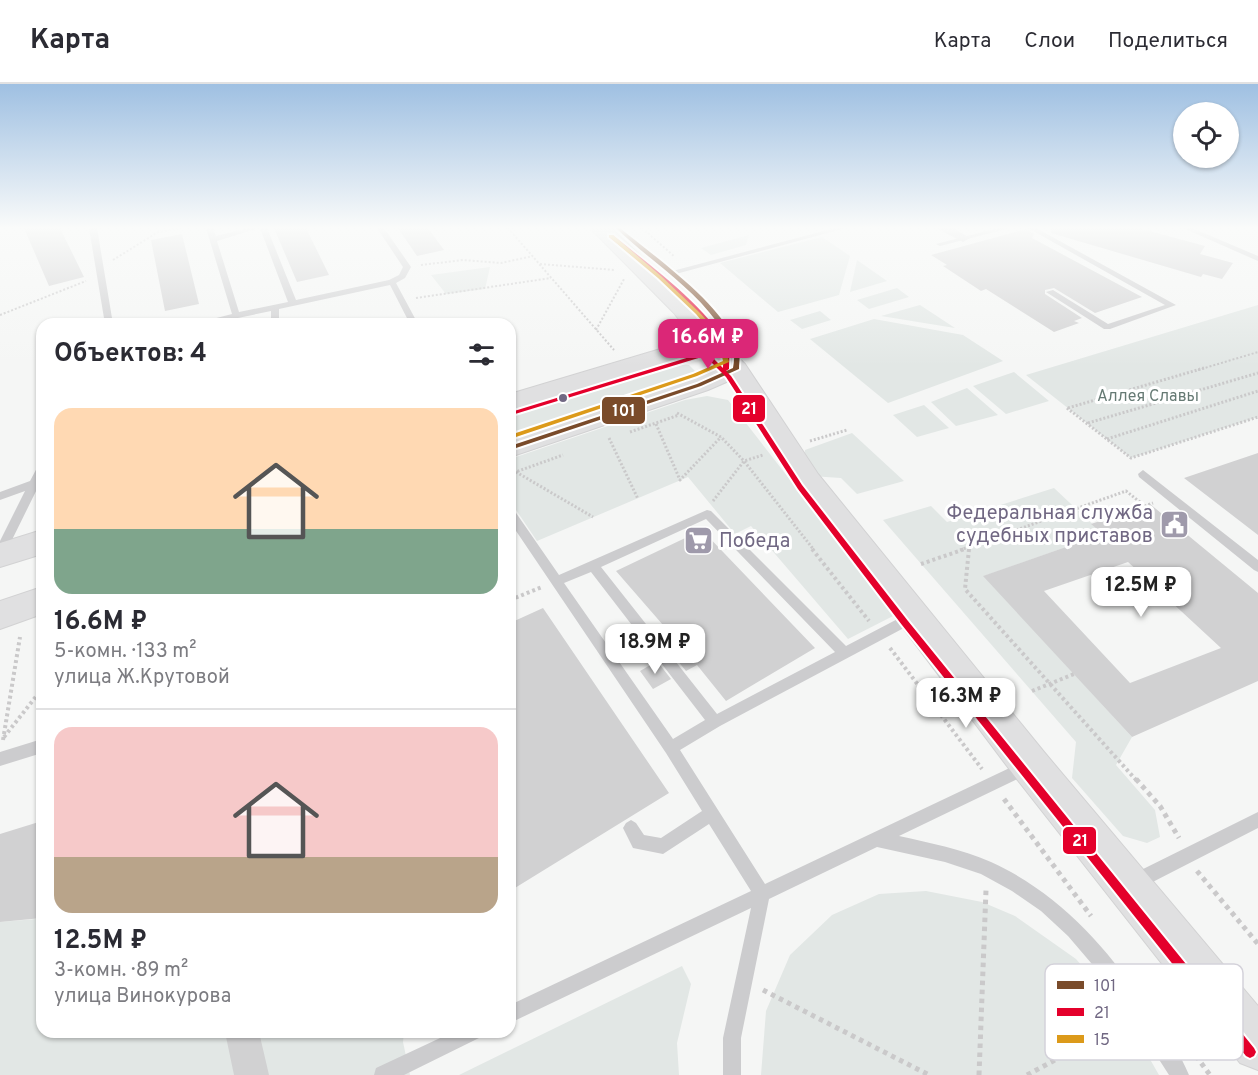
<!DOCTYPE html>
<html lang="ru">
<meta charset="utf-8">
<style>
body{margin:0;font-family:Overpass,sans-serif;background:#f2f2f3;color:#2b2b33;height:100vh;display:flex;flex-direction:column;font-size:22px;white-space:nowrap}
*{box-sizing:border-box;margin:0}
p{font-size:20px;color:#7c7c81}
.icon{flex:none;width:33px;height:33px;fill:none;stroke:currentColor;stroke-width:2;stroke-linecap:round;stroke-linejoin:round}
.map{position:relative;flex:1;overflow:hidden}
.drawer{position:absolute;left:36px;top:234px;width:480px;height:720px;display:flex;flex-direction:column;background:#fff;border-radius:18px;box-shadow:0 2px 4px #0004}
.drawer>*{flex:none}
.tools{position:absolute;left:1173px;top:18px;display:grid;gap:12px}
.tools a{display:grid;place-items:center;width:66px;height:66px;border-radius:50%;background:#fff;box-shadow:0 2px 4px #0004;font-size:30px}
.price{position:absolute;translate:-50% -51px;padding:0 14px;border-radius:12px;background:#fff;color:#222;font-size:20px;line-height:39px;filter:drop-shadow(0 2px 3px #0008)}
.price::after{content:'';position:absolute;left:50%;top:36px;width:18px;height:14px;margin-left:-9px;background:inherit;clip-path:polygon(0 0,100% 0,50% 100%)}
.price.current{background:#db2777;color:#fff}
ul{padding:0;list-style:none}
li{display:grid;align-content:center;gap:12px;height:318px;padding:0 18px}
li+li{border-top:2px solid #e1e1e2}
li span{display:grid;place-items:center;height:186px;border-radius:18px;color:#555}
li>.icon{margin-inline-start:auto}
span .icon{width:108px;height:108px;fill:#fffc;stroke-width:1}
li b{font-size:26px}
h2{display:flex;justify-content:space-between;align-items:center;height:72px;padding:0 18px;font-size:26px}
header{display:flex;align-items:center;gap:36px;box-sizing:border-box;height:84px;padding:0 30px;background:#fff;border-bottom:2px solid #e1e1e2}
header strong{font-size:28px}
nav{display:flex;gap:33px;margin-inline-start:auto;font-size:21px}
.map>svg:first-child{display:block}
</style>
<header>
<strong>Карта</strong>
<nav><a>Карта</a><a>Слои</a><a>Поделиться</a></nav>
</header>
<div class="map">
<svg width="1258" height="991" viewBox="0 0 1258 991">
<rect width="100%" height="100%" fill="#f5f6f5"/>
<path fill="#e2e7e5" d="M749,151L746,161L711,171L701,164Z
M822,153L850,172L839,211L778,228L720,179Z
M857,176L887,197L850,208Z
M490,183L485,205L446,210L431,191Z
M897,204L909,213L869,225L857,216Z
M920,221L955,244L881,232Z
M1258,221V333L1131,374L1026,291Z
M820,227L831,236L802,245L790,236Z
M874,235L963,251L1003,277L888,319L810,255Z
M672,279L689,281L695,287L688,296L510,350V329Z
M1014,288L1049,317L1006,330L973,302Z
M967,304L998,331L956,342L931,318Z
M707,312L728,316L895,531L848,555L751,442L735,450L688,393L537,457L510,417V375L685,316Z
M924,321L949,344L917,353L893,331Z
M852,349L904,397L857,410L841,394L811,392L803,380L805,366Z
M1054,404L1103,450L984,492L1132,653L1116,681L1155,726L1160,753L1147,759L1123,752L1072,694L1076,658L883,436L931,422L947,438Z
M926,807L982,818L1015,832L1076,875L1127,935L1159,991H761L766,927L790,871L832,831L879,810Z
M36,835H42V948H404L403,958L410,991H0V838Z
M682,882L691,900L677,959L679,991H459Z"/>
<path fill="#d1d1d2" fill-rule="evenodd" d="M24,144H60L84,193L49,202Z
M274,144H306L329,191L297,198Z
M398,144H428L444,166L417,172Z
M1051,144H1138L1205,162L1200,170L1233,179L1222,195L1203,190L1201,193L1051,149Z
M1026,145L1034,150L1032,154L1142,213L1095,229L1054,204L1045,206V210L1082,234L1074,237L1079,239L1054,248L986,205L981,207L943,182L947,181L931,171Z
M182,150L199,220L165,227L151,156Z
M1258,369V451L1184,394Z
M1150,420L1258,509V597L1132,653L983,492L1103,450L1091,440ZM1128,478L1221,564L1130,599L1044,507Z
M702,446L815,564L726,617L697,581L686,587L672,570L683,564L616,487Z
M543,524L669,709L510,807V539Z
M657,577L671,595L653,605L640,587Z
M42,737V834L0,838V750Z
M225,948H259L269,991H234Z"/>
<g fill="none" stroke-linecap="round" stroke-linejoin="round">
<defs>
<path id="secondary" d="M590,144H611L690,219L717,253L745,280L818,390L1044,668L1258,922V986L1240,979L1016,694L798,404L731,296L708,306L510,373V354L690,296L720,283L705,267L510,327V310L694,255L674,229Z
M42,446V470L0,483V459Z
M42,503V530L0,545V517Z"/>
</defs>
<use href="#secondary" stroke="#d2d2d3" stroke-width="2"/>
<path stroke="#cac9ca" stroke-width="2" stroke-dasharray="2 2" stroke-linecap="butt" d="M508,144L614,266
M642,144L675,173
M113,176L158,148L181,144
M540,180L615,186
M421,181L463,176L501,179L533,172
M416,214L551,194
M0,231L86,197
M596,246L624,195
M1198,286L1258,268"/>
<path stroke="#cac9ca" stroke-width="3" stroke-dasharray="2 2" stroke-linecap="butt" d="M1067,324L1131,374L1258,333
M1068,324L1204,284
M677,329L721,353L744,377L814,466
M1088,339L1258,289
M656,340L680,396L721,353
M630,348L679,331
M609,354L638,415
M1107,355L1258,307
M810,357L847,346
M516,388L593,433
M510,390L563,371
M713,417L744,377L763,371
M960,466L1126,407L1145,422L1153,419
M969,466V463"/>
<path stroke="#cac9ca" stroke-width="4" stroke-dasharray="3 3" stroke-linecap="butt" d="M812,465L869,537
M969,465L965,505L1137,697
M921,480L965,465
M510,516L542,503
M890,564L982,685
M1032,607L1074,590
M4,653L42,605
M3,656L20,553"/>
<path stroke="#cac9ca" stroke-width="5" stroke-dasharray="4.5 4.5" stroke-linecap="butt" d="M1136,695L1160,722L1179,754
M1004,715L1091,832
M1197,787L1258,860
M763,906L929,991
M1196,972L1210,991
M979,991L986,806
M1027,991L1122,940"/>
<path fill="#ccccce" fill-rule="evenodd" d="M89,144H97L113,240H105Z
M206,144H213L216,152L248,144H259L217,157L239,228L288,218L260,144H267L296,216L389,196L399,191L403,183L377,144H384L411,183L405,194L396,199L418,240H410L390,201L279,225V240H271V227L209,240H193L232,230Z
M835,144H846L672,191L665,189Z
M998,144H1010L940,162L936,160Z
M1028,144H1036L1176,221L1110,245H1104L1046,208L1053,206L1108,240L1165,221Z
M1183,144H1192L1258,172V177Z
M42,381V395L6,468L0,472V457L25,407L0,416V408L30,397L38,382Z
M1143,386L1258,476V488L1254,486L1139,393L1138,390Z
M510,425L514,426L559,491L707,426L711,427L846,562L909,529H917L919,533L917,537L720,642L680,666L765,800L1020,679L1025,677L1030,679L1032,684L1030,689L899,752C930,759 962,765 991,778C1055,807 1102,858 1141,914C1158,938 1178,964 1189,991H1169L1115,907L1068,852L1041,827L1012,807L981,790L945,778L877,763L769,815L741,954V991H723V954L751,824L510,939V921L751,807L709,740L663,770L633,764L623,744L626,739L631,736L636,739L644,751L661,754L702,727L666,669L510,438ZM706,435L835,568L717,630L601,483ZM591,488L705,636L673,655L564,499Z
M42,655V669L0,682V668Z
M1258,728V744L1139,805L1133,807L1127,805L1125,799L1127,793Z
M453,948H482L479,954L404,991H374L376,984Z"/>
<path fill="#ccccce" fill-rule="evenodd" d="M936,144H953L970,154L963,158Z"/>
<use href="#secondary" fill="#e0e0e1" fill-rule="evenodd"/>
<defs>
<path id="bus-1" d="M616,144H620C656,174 720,218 738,262C741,269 739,277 739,285L701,302L510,366V362L697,300L733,284C734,278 735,272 733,266C731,256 724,246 717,238C689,200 649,176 616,144Z"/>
<path id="bus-2" d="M609,151H613C645,178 714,227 728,266C730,272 729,279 729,285L726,287L731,292L802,401L908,537L1254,964L1256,968L1254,972L1250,974L1246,972L902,541L798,405L726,293L705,272L515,330H511V328L706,268L708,269L723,284C723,278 724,271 722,265C707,226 642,180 609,153Z"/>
<path id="bus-3" d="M609,151H613L661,192L699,228L715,245L725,263L729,278L697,292L510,355V351L693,290L723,277L720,263L710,247L696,230L658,194L609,153Z"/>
</defs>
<use href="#bus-1" stroke="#fff" stroke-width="4"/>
<use href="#bus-2" stroke="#fff" stroke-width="4"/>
<use href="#bus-3" stroke="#fff" stroke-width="4"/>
<use href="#bus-1" fill="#7a4b2a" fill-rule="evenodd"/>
<use href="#bus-2" fill="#e4002b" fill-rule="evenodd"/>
<use href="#bus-3" fill="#dc9a1a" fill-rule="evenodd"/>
</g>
<linearGradient id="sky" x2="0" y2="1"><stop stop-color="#9fc0e2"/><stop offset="0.51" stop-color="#fafbfa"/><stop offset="1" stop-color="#fafbfa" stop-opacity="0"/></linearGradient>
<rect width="1258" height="282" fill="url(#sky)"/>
<defs>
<symbol id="civic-square" viewBox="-11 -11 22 22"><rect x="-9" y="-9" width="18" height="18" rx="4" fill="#9f9aab" stroke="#fff"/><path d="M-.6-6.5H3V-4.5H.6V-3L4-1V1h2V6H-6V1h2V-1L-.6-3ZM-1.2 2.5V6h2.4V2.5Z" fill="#fff"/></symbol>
<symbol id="supermarket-square" viewBox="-11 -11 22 22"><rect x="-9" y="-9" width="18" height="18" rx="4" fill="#9f9aab" stroke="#fff"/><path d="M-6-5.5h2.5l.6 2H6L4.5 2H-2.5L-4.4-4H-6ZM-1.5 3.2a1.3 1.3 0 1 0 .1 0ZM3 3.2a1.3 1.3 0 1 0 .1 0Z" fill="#fff"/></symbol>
</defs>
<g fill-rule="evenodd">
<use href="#civic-square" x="1158" y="424" width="33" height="33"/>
<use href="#supermarket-square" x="682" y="440" width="33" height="33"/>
</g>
<circle fill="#716883" stroke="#fff" stroke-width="2" cx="563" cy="314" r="5"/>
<g text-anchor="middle" stroke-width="6" stroke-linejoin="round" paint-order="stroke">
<g font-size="16" fill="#667a74" stroke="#fff">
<text x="1148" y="317">Аллея Славы</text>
</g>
<g font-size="20" fill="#716883" stroke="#fff" text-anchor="end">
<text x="1153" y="435">Федеральная служба<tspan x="1153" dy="23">судебных приставов</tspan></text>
<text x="719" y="463" text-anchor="start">Победа</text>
</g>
</g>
<rect x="1045" y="880" width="198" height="96" rx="9" fill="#fff" stroke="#d4d2da" stroke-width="1.5"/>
<rect x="1057" y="897" width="27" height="8" fill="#7a4b2a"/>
<rect x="1057" y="924" width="27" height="8" fill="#e4002b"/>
<rect x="1057" y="951" width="27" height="8" fill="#dc9a1a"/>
<g font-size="16" fill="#716883">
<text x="1094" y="907">101</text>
<text x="1094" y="934">21</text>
<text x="1094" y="961">15</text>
</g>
<g stroke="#fff" stroke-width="2">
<rect x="732" y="310" width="34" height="29" rx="6" fill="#e4002b"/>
<rect x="601" y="312" width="45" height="29" rx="6" fill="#7a4b2a"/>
<rect x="1062" y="742" width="35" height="29" rx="6" fill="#e4002b"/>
</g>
<g font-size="16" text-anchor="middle" font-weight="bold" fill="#fff">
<text x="749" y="330">21</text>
<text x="624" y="332">101</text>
<text x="1080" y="762">21</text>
</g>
</svg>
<div class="tools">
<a><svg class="icon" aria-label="locate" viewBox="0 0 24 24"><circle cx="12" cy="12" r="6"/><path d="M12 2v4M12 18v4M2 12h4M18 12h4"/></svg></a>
</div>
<b class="price current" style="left:708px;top:286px">16.6M ₽</b>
<b class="price" style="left:1141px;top:534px">12.5M ₽</b>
<b class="price" style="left:655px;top:591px">18.9M ₽</b>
<b class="price" style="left:966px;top:645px">16.3M ₽</b>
<section class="drawer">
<h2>Объектов: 4<svg class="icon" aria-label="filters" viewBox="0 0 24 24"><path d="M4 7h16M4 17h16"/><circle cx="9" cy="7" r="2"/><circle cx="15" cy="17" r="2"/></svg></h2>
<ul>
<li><span style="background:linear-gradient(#ffd9b3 65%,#7fa58c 0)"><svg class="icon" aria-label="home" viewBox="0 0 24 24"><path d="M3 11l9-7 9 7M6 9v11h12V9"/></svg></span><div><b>16.6M ₽</b><p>5-комн. · 133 m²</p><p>улица Ж.Крутовой</p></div></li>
<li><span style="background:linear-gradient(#f6c9c9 70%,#b9a48a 0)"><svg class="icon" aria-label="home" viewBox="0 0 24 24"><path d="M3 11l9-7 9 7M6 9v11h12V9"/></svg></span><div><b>12.5M ₽</b><p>3-комн. · 89 m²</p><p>улица Винокурова</p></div></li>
</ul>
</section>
</div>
